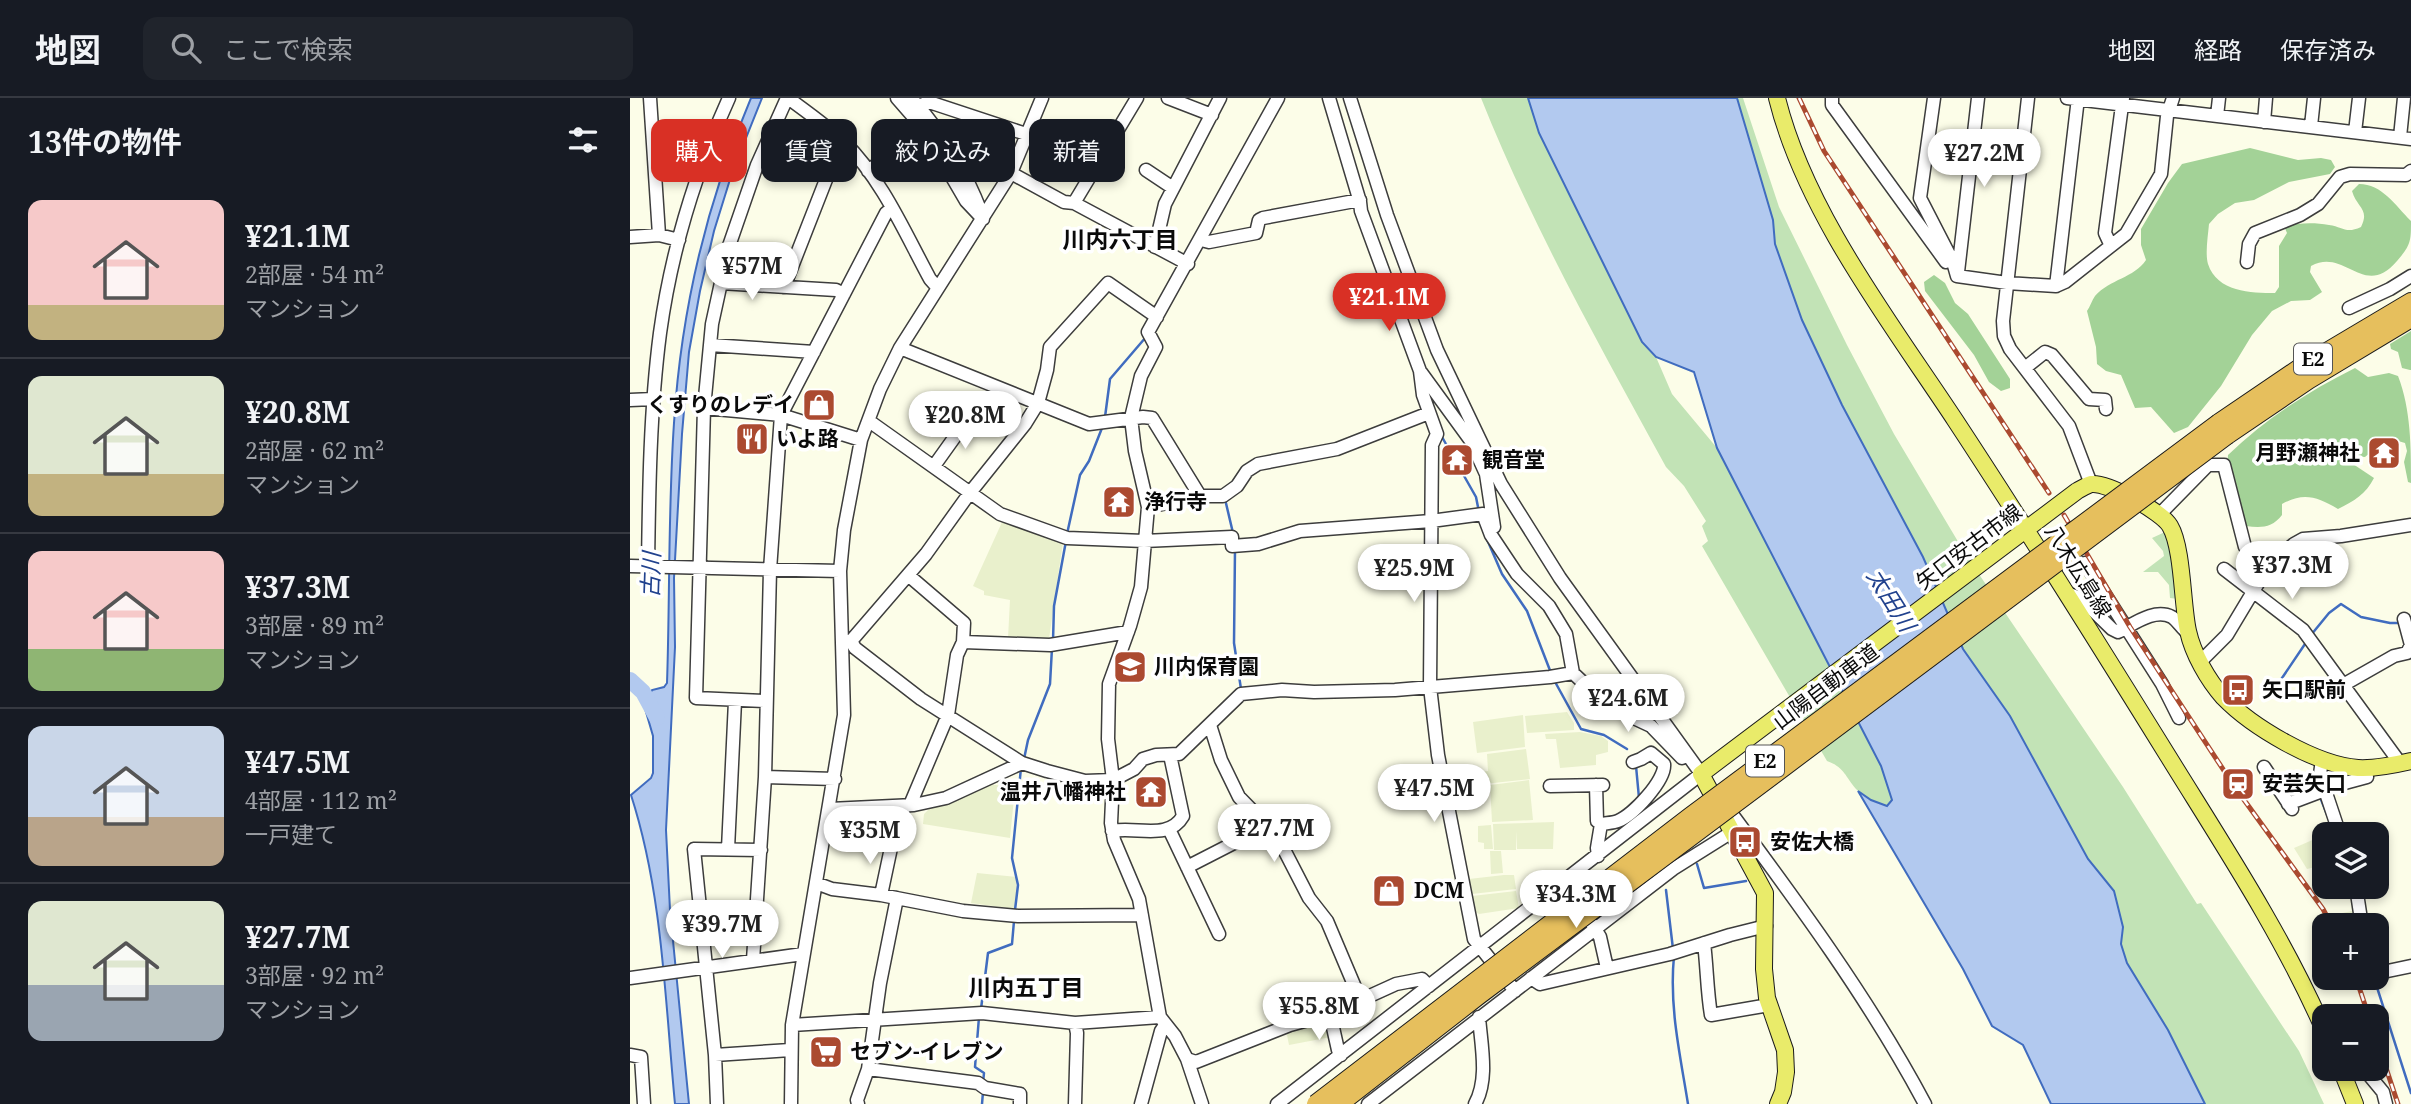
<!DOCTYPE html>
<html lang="ja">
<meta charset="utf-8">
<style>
body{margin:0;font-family:"Noto Serif","Noto Sans JP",serif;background:#20242c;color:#f1f3f6;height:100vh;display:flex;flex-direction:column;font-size:26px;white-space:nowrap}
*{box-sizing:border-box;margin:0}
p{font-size:23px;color:#9ea1a6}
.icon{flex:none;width:38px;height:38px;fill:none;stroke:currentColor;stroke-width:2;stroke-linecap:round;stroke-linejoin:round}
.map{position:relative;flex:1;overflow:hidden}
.side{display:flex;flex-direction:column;background:#171b24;width:630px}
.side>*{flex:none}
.hud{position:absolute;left:21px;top:21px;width:665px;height:63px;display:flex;gap:14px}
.controls{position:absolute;left:1682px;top:724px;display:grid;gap:14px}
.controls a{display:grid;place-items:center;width:77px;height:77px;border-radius:14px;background:#171b24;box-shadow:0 4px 10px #0003;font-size:35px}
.price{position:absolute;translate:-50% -60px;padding:0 16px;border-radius:24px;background:#fff;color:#222;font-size:23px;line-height:46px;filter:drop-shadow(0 2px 4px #0008)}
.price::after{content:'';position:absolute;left:50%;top:42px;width:21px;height:16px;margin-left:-10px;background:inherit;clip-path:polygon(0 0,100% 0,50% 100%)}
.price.current{background:#d93025;color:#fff}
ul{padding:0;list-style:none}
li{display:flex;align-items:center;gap:21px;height:175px;padding:0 28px}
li+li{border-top:2px solid #363941}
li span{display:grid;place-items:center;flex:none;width:196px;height:140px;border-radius:14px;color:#555}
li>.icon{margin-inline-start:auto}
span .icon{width:84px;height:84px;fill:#fffc;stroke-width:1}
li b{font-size:30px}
h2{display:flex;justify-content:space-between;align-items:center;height:84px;padding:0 28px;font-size:30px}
.tag{padding:0 24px;border-radius:14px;background:#171b24;box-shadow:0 4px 10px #0003;font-size:24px;line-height:63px}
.tag.current{background:#d93025;color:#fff}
header{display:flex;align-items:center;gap:42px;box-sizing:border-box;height:98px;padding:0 35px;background:#171b24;border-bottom:2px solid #363941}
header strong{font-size:33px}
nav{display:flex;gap:38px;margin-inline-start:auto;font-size:24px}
.search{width:490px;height:63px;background:#20242c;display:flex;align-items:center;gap:18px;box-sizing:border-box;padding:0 24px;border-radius:14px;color:#9ea1a6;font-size:26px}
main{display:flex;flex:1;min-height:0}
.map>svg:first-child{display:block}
</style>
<header>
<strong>地図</strong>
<div class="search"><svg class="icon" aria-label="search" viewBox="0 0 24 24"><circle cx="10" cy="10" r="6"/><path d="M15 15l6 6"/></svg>ここで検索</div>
<nav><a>地図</a><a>経路</a><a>保存済み</a></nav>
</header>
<main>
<section class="side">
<h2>13件の物件<svg class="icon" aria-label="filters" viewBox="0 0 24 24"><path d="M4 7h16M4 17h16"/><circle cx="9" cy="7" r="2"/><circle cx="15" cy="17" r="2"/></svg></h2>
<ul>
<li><span style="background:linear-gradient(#f6c9c9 75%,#c2b280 0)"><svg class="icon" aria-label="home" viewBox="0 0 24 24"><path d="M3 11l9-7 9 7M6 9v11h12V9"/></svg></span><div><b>¥21.1M</b><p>2部屋 · 54 m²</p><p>マンション</p></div></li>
<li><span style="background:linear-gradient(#dfe7d0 70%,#c2b280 0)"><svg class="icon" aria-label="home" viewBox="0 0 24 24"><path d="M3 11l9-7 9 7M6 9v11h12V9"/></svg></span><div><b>¥20.8M</b><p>2部屋 · 62 m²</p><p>マンション</p></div></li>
<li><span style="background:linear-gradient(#f6c9c9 70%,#8fb573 0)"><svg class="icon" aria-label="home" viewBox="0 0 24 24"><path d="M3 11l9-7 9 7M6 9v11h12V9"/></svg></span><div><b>¥37.3M</b><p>3部屋 · 89 m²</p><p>マンション</p></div></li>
<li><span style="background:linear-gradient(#c9d6e8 65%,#b9a48a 0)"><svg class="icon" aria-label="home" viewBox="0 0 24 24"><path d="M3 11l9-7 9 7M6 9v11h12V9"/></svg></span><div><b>¥47.5M</b><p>4部屋 · 112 m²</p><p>一戸建て</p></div></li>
<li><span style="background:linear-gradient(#dfe7d0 60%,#9aa5b1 0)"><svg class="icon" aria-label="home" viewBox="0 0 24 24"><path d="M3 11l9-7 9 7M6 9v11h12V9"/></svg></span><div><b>¥27.7M</b><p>3部屋 · 92 m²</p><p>マンション</p></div></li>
</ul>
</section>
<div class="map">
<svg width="1781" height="1006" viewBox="0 0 1781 1006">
<rect width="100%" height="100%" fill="#fcfde8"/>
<path fill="#e9f0cc" d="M373,422L433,444L419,541L378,540L380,502L354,497V493L343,488Z
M937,614L944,625V632L897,635L895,618Z
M893,617L895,649L847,655L843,624Z
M950,634L971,638L978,643V654L966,657V667L930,670L926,641H916L915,636Z
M896,651L900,681L816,690L814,679L858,673L857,656Z
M899,682L903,722L862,724L860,687Z
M359,686L385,690L380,740L293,726L294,716L300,710L335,699Z
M924,724L923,751H887L886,733V752H864L863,726Z
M861,727L863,751H854V745L848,744V728Z
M1701,734L1702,737H1694V767L1677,771L1664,750Z
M860,753H871L873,775L861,776Z
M347,775L387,779L385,811L341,805Z
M874,777H884L886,791L842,796L839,781Z
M886,793L889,810L849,816L846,814L842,798Z
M1722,813L1724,828H1708L1702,817Z
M698,920L701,939L659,947L656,932Z"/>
<path fill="#c2e3b6" d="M851,0H898L909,35L1012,244L1026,259L1042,296L1087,350L1251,668L1262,702L1257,708C1246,704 1235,700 1226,691C1215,678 1214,669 1197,663L1072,448L1078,443L1072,428L1076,423L1054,388L1036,369C970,248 902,128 851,0Z
M1107,0H1113L1149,109L1217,247L1264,336L1336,457L1493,689L1567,806L1571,805L1669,953L1694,1006H1575L1538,932L1497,865L1491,846L1493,829L1484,793L1458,761L1380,618L1333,551L1293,459L1212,307L1172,222L1145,146L1143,122Z
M1535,434L1544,469L1548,501L1540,500L1539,487L1528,474H1513L1534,458L1533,453L1522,440Z"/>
<path fill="#a3d297" d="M1620,50L1668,62L1691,60L1701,62L1705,69L1700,76L1659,84L1624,102L1605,105L1588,116L1579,126C1578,138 1575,155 1578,166C1587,194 1621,195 1645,195L1649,189V148L1657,135L1654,128C1668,125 1684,124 1699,127C1713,129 1716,136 1731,129C1740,111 1727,110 1722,93L1729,86C1752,86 1765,107 1781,123C1781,143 1781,147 1767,163C1734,202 1715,149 1681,168L1680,174L1692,194L1680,202L1661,203L1642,213L1622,237L1591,288L1558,329L1544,335L1521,309L1505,310L1491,277L1476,273L1467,266L1466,249L1457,213C1460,209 1462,202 1465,198C1480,181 1504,180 1516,162L1511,147V131L1538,85L1552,66Z
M1304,177L1315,185L1325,205L1338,216L1380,281V290L1371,293L1359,284L1344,257L1295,193L1294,184Z
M1781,233V272H1780L1772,270L1768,254L1761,251L1760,246Z
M1725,270L1738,279L1759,275L1768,278C1781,311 1781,350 1781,385L1778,384L1774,364L1777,353L1775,345L1758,340L1735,359L1719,358L1717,362L1744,380C1736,396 1724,403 1708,411C1687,399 1674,394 1652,406V417C1642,430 1631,430 1616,428L1597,370L1598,357C1635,321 1679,293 1725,270Z"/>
<path fill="#b2c9ef" stroke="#406cbf" stroke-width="2" d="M121,0H132L102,75L84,133L70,193L59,254L52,336L44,480L45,549L36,732L40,812L59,1006H45C35,903 33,796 1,697L21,680L23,675V638L14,607L22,592L34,589L37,585C40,498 38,411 44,325C51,213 77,103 121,0Z
M898,0H1107L1143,122L1145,146L1172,222L1212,307L1293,459L1333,551L1380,618L1458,761L1484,793L1493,829L1491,846L1497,865L1538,932L1575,1006H1421L1393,947L1362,928L1333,871L1228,693L1241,702L1257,708L1262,702L1251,668L1087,350L1064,274L1026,259L1012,244L909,35Z"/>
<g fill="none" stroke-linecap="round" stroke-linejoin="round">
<path stroke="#406cbf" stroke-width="2.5" d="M475,319L480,281L516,239
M812,339L846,399L849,414
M595,401L603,435
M437,436L450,377L459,363L472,330
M856,439L872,476L897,513L921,575
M605,451L604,545L611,591
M1681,537L1699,515L1711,506L1731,519L1760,525H1771
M423,543L424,508L436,443
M924,582L951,631L974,637L997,651
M1650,583L1677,543
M394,661L398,642L420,586L422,550
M1006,668L1009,700
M1690,699L1698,719
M1067,766L1074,790L1116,783
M1036,792L1043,851
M385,812L388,787L382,760L391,670
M1044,858C1039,909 1050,956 1058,1006
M1744,880L1781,995
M351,911L358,855L382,846L384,823
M349,919L345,969L354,975L353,985
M352,1006L353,994"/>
<path stroke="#b2c9ef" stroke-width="16" d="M0,582L13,594L27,620"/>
<defs>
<path id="minor" d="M20,0L29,137
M158,0C177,14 197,28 214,44C252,81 275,135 300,181L308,190
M267,0L294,31L336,103L353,121
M281,0C311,33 335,72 351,114
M538,0L582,17
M699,0L730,104L731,113L790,273L841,343L856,376L864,429
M720,0L757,117L807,252L871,386L930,480L1075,681
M1202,0V7L1316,164
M1304,0L1290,100L1323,164L1327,178L1377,185L1426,188L1435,184L1496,136L1531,76L1537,18L1543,0
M1398,0L1373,223L1374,238L1380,251L1439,328L1461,386
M1437,0L1781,41
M288,8L299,4L396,36
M1587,18L1589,0
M1634,24L1636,0
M1681,28L1684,0
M1725,34L1729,0
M1770,39L1774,0
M516,72L543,90
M238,73L294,31
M381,75L434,104L444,105L558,166
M444,105L507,0
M0,139L29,137L49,142
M571,142L579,144L626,135L629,122L633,120L730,102
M1481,148L1475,135L1493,0
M525,149L535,106L590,0
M1617,164L1619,146L1625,135L1670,117L1688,106L1710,79L1720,76L1776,77L1781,73
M1328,174L1348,0
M91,185L206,192L214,196
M1426,188L1448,0
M154,189L208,51L214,44
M1719,210L1760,191L1781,178
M80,247L184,254
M270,250L459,326L513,319L522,320L570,398
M1395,270L1415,254L1422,257L1459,301L1475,302L1476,311
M790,273L793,297L807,336L802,347L800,589L808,657L844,841L885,893
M0,302L23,301
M74,310L151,317L231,342
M239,323L370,416L437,440L514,443L602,439V448L628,446L670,433L801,423L853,416L861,437L887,476L919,508L936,536L943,575L961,592L977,599L1006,621L1021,628L1052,660
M304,368L339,319
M518,409L570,398H593L607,388L617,373L628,366L707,351L799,315
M1530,416L1578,367H1594L1615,449
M1455,465L1532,586L1549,620
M0,468L210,473
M18,469C19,391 20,312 30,235C41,155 66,73 99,0
M1594,471L1673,532L1770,665
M278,477L334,525L333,544
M1437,495L1450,500L1482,531L1488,534C1504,526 1524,510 1542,519C1548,523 1552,531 1558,535
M1774,521L1781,547
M212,542L221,543L225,550L291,601L392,665L417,673L455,683L483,682L504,671L513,661L526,657L549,656L611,596L652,592L684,594L765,592L920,579L943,575
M221,543L296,456L339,396L395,326L408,305L417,272L420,249L478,185L527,219
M1570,564L1597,537L1639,467L1664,446L1673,441L1711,438L1781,427
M1713,587L1764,558L1777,555L1781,547
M136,603L66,600L74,310L82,226L99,148L127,67L157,0
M580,627L591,662L609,699L647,738L679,800L697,823L730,901
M1634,669L1662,711
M135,679L205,681
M966,687L967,723L971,726
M920,688L973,687
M1093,704C1165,801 1238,899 1295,1006
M1658,706L1695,692L1690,676L1692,662
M280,707L318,617L327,557L333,544L420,547L498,534
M275,708L265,731L251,797L333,813L388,818L512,817
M200,711L284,707L316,700L392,665
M539,731L589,836
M482,733C506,728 539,743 553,718L540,657
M1710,737L1695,692L1700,689L1737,679
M98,751L105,603
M968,758L967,750L971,726C976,725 983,725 988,723C1003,717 1036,682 1034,666L1021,655L1011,661L1003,664
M557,769L637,728
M186,785L202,791L251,797
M1726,789L1732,828
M267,800L250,885L238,971L348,985L355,990L390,996V1006
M962,826L970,839L977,870
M1074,845C1077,869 1077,893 1081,917L1139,907
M123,862L135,679L140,472L151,317L256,115L262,110
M1746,873L1748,875L1781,868
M0,880L173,856
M901,880L910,886L1040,856L1100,837L1136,828
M700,916L708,952L711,957
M445,925L447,935L445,1006
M162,927L352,915L445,925L530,919
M0,957L11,959L14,1006
M85,957L160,952
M557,961L566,964L660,927L700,916L766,886L792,881L799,888
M1734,971L1753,994L1756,1006
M87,1006L85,957L64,751L131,752
M161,1006L162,927L214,617L210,473L214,432L231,342L250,291L270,250L381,75L412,0
M228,1006L227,1002L238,971
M511,1006L531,933L535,927
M572,1006L557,961L545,938L530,919L509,801L484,742L481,725L483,682L478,641L479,586L500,528L511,489L518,409L505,353L501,320L511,278L526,249L518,234L648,0
M647,1006L1071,676
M738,1006L1043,771L1102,734
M845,1006C859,981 851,947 849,919"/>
<path id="major" d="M1147,0C1175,114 1261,225 1325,322C1398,433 1468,545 1538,658C1593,747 1652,836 1694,932
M1711,971L1725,1006
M1148,1006L1153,994L1156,974L1155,952L1137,900L1134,871L1135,795L1071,676L1447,393C1451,391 1457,387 1461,386C1478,384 1532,414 1540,428C1553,450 1552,506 1558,533C1563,556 1578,582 1593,599C1622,629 1686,667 1728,670C1746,671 1764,667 1781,663"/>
<path id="highway" d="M1589,325L1670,270L1781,204
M1597,337L1678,282L1781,220"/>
</defs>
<use href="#minor" stroke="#3d3d3d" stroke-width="15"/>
<use href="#major" stroke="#1b1b1b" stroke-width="18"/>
<use href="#highway" stroke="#1b1b1b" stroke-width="20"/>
<use href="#minor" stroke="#fff" stroke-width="12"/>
<use href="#major" stroke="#e9eb6a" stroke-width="16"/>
<use href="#highway" stroke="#e6bf5d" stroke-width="18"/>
<defs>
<path id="rail" d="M1169,0L1194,53L1419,395
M1434,417L1500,529L1604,688L1693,811L1702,828
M1726,880L1739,919
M1746,940L1768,1006"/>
</defs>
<use href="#rail" stroke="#ab4a30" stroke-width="5"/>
<use href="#rail" stroke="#fff" stroke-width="2.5" stroke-dasharray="8" stroke-linecap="butt"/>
<defs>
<path id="highway-bridge" d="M686,1006L1060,719L1589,325
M709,1006L849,897L1597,337"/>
</defs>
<use href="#highway-bridge" stroke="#1b1b1b" stroke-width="20" stroke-linecap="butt"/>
<use href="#highway-bridge" stroke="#e6bf5d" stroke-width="18"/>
</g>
<defs>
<symbol id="shop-square" viewBox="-11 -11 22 22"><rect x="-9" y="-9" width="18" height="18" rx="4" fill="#ab4a30" stroke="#fff"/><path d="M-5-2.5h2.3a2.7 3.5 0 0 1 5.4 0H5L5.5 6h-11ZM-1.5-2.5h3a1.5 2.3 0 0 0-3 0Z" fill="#fff"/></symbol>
<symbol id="restaurant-square" viewBox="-11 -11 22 22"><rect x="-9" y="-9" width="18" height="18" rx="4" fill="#ab4a30" stroke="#fff"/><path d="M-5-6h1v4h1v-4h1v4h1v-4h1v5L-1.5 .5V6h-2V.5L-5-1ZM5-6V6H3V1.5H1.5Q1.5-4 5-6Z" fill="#fff"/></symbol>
<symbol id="temple-square" viewBox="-11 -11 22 22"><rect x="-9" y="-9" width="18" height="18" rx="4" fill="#ab4a30" stroke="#fff"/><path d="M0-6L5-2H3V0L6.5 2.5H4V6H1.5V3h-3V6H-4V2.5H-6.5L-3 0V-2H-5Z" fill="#fff"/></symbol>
<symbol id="school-square" viewBox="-11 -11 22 22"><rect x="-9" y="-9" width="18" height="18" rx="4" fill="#ab4a30" stroke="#fff"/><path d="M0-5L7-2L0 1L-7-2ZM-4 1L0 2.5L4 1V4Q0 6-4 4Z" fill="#fff"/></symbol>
<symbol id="bus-square" viewBox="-11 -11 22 22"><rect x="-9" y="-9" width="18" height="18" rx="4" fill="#ab4a30" stroke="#fff"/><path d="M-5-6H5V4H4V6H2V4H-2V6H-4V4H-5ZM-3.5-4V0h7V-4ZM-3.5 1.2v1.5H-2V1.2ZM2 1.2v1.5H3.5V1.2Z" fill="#fff"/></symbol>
<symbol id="station-square" viewBox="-11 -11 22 22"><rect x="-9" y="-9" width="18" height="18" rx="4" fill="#ab4a30" stroke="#fff"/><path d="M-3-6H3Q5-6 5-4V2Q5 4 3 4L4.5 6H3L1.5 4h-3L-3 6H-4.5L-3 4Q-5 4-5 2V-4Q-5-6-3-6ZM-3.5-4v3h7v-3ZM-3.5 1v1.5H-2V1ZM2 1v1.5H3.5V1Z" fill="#fff"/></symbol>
<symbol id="supermarket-square" viewBox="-11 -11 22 22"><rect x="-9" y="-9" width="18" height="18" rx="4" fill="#ab4a30" stroke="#fff"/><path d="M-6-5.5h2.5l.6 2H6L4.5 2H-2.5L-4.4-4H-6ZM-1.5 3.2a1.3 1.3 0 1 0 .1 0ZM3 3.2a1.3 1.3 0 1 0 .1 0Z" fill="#fff"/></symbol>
</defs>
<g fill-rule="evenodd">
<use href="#shop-square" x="170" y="288" width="38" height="38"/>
<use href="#restaurant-square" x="103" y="322" width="38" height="38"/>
<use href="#temple-square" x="1735" y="336" width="38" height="38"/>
<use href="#temple-square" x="808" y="343" width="38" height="38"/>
<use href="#temple-square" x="470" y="385" width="38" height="38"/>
<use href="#school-square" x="481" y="550" width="38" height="38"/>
<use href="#bus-square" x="1589" y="573" width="38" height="38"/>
<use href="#station-square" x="1589" y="667" width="38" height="38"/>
<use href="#temple-square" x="502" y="675" width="38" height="38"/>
<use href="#bus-square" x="1096" y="725" width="38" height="38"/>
<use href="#shop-square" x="740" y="774" width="38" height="38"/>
<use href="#supermarket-square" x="177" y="935" width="38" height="38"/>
</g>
<g text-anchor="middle" stroke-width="7" stroke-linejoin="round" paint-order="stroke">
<g fill="#fff" stroke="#545454" stroke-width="2">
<rect x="1664" y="245.5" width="38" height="31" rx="5"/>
<rect x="1116" y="647.5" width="38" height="31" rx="5"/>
</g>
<g font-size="19" font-weight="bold" fill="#0a0a0a">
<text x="1683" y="268">E2</text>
<text x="1135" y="670">E2</text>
</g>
<g font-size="21" font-weight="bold" fill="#0a0a0a" stroke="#fff" text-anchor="start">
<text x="164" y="314" text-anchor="end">くすりのレデイ</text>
<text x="146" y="348">いよ路</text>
<text x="1730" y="362" text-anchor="end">月野瀬神社</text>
<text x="852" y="369">観音堂</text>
<text x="514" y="411">浄行寺</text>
<text x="524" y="576">川内保育園</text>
<text x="1632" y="599">矢口駅前</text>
<text x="1632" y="693">安芸矢口</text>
<text x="496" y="701" text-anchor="end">温井八幡神社</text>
<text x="1140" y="751">安佐大橋</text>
<text x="784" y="800">DCM</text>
<text x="220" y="961">セブン-イレブン</text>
</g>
<g font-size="21" fill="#0a0a0a" stroke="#fff">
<text transform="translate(1339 449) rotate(-37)" y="7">矢口安古市線</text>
<text transform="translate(1448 473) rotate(58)" y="7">八木広島線</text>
<text transform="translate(1196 589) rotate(-37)" y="7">山陽自動車道</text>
</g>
<g font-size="23" font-weight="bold" fill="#0a0a0a" stroke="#fff">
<text x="490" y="150">川内六丁目</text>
<text x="396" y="898">川内五丁目</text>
</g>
<g font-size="23" font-style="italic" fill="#21428e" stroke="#fff">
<text transform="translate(21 477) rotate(-88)" y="8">古川</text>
<text transform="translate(1261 502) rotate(58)" y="8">太田川</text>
</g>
</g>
</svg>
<div class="controls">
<a><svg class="icon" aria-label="layers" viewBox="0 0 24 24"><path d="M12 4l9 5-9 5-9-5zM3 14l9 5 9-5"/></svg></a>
<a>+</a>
<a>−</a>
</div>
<b class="price" style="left:1354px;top:91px">¥27.2M</b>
<b class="price" style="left:122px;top:204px">¥57M</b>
<b class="price current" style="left:759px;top:235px">¥21.1M</b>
<b class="price" style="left:335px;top:353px">¥20.8M</b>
<b class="price" style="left:1662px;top:503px">¥37.3M</b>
<b class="price" style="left:784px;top:506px">¥25.9M</b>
<b class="price" style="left:998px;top:636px">¥24.6M</b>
<b class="price" style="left:804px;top:726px">¥47.5M</b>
<b class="price" style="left:644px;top:766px">¥27.7M</b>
<b class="price" style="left:240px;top:768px">¥35M</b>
<b class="price" style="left:946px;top:832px">¥34.3M</b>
<b class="price" style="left:92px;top:862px">¥39.7M</b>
<b class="price" style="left:689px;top:944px">¥55.8M</b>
<div class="hud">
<a class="tag current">購入</a>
<a class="tag">賃貸</a>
<a class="tag">絞り込み</a>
<a class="tag">新着</a>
</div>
</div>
</main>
